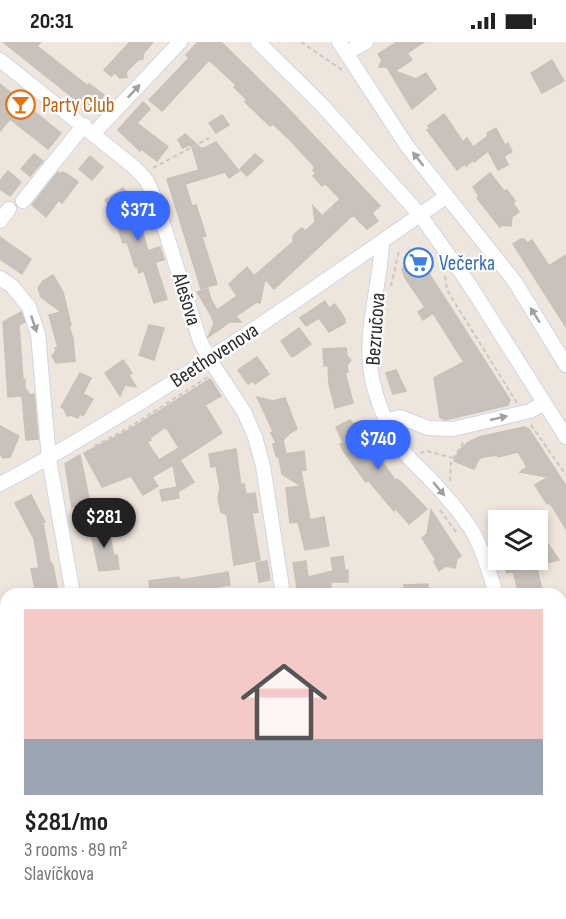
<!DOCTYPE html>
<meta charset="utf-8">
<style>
body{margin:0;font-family:"Sofia Sans Condensed",sans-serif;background:#f2f2f2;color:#222;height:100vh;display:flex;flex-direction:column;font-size:22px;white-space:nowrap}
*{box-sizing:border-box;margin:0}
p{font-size:20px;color:#767676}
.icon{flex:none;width:33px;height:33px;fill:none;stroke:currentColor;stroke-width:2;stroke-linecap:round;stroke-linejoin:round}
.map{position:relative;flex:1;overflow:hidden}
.panel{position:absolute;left:0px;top:546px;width:567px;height:332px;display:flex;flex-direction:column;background:#fff;border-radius:18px 18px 0 0;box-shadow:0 3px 9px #0003}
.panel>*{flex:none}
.fabs{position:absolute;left:488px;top:468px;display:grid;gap:12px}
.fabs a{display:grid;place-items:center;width:60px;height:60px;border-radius:0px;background:#fff;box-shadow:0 3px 9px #0003;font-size:30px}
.price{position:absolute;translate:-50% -51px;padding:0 14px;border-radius:21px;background:#386aff;color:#fff;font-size:20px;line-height:39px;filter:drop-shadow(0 2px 3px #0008)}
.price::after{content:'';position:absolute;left:50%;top:36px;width:18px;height:14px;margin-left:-9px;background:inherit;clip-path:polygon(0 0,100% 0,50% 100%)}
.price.active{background:#222;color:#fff}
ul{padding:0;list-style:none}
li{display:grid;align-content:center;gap:12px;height:318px;padding:0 24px}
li+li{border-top:2px solid #e0e0e0}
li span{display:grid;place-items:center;height:186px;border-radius:0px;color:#555}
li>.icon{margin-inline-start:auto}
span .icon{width:108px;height:108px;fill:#fffc;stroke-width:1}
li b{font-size:26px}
.status{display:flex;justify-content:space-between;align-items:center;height:42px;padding:0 30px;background:#fff;direction:ltr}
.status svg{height:16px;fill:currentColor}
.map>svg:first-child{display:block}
</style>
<div class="status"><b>20:31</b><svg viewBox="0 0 49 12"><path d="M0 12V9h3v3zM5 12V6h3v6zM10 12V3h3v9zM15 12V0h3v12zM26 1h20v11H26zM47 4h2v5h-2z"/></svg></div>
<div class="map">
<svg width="566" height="877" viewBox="0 0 566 877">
<rect width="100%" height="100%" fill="#eee5dc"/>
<path fill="#c9c2bc" stroke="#cac1b6" stroke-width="1.5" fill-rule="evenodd" d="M3,0H41L37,4L88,44L89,42L104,53L91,70Z
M130,0H153L143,12V17L138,18L126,30L127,35L120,36L115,31L111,34L104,28Z
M198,0H221L279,57L380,164L372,171L378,179L367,187L353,173L274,247L265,237L260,261L257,260L236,274L241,280H230L208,295L214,282L211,273L197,250L208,247L211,258L217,268L237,254L229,242L247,225L254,234L293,200V194L297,190L302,186L305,189L315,180L313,164L322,174L340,157L325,141L322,144L313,134L316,131L313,128L315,126L313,123L289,97L273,82L270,84L245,60L247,58L234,45L236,43L209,18L162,69L149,58L189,16L186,13Z
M397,0H424L407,11L412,18L395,29L416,37L426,31L436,47L412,67L387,25H379L382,18L378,12Z
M552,18L564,39L542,51L531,31Z
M0,42L61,91L48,107L10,77L0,89Z
M143,60L150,67L137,81L168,105L157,119L141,107L140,109L118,88Z
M444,72L463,100L467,96L473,105L488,94L487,91L496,86L505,103L508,101L512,110L504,114L508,123L498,128L488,109L474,120L473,118L466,124L465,122L457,128L427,88L430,86L428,84Z
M222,73L229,83L216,91L209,81Z
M185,92L202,107L216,100L239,129L229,136L225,130L185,142L192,164L196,163L206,194L202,195L217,242L201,247L167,137L199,128L191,102L183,106L178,98Z
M34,112L43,119L30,134L21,127Z
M255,112L263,119L247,134L240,127Z
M90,114L103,125L92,138L79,127Z
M8,129L21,140L10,154L0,147V139Z
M58,130L60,132L62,130L67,132L78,140L62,161L59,158L46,175L32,163Z
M490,131L504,149L507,148L515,159L513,161L519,170L512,175L511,184L502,183L500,185L477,156L479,154L473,145Z
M123,146L139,169L143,181L140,182L148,209L160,205L164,218L155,220L167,257L154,261L144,229L139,231L137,224L135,225L127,200L123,201L116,179L119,178L105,158Z
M0,195L31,217L22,232L0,217Z
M521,197H524L527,201L532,198L549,224L566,213V285L513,202Z
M419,216L510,358L508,363L445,378L440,375L434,336L464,320L433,271L423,278L418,270L425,265L405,236L402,227L414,217Z
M53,233L63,250L71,283L69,284L73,297L75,319L56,321L52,314L56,309L55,306H58L49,273L61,270L41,255L38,246L43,239Z
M325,259L329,266L335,262L345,277V281L329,290L319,276L306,284L300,276Z
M21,270L25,280L19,283L23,338L25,337V346L30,353L34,352L38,397L26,398L22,354L8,355L3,280Z
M149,283L164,286L154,318L139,313Z
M299,286L311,302L294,314H291L281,299Z
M346,306L347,314L351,318L347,323L348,330H345L353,361L335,366L329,342L328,323L324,324L323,307Z
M257,315L269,332L255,342L253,339L248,342L238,328Z
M123,318L132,331L129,333L136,345L125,343L120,354L105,331Z
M396,328L406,349L393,352L386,331Z
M80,331L91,336L83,352L93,357L83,374L80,372L78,376L71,373L67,374L64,367L61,365Z
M210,337L221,354L205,363L222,391L180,418L194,440L178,450L173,423L152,435L158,444L143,453L131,434L102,445L84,411L129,388ZM166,385L179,406L159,418L147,400L151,398L150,396Z
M257,355L273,359L285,356L297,387L290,391L283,398L286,412L304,409L306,428L301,429L310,478L324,475L329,504L305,508L298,480L290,481L286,446L301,444L282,432L279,416L276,414L273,402L276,401L271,391L273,389Z
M350,378L353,382L361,379L370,399L368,401L379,416L396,439L397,437L402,441L427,467L409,482L396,467L394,469L368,438L366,440L344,410L340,402L343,401L336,385Z
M0,384L19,394L10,415L3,416L0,412Z
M524,385L529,387L566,444V487L554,467L549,461L547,462L535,443L548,435L520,430L527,425L518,410L498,415L497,413L483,415L479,417L474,427L454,419L459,409L467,401L479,395Z
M236,407L241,443L244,442L246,452L255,451L258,470L252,471L260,518L234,523L227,473L221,470L218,456L220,446L216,424L211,425L209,412Z
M80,413L90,461L72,465L65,422Z
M177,445L179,456L162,459L160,448Z
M31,453L45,480L43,481L50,520L53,523L58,550L36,552L31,527L39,526L34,497L15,461Z
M119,460L124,484L113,486L108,462Z
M431,468L461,514L457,517L455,526L446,524L439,529L434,520L436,518L422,496L427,492Z
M108,484L114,514L117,513L119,527L99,529L90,487Z
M546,499L559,518L537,523V502Z
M343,514L345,529L348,528V540H331V552H320V550L298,552L293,521L306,519L308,535L333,529L331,516Z
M502,518H535L542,548L535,550V552H519L513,529L507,531Z
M267,519L270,538L259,540L256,521Z
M228,530L230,543L194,549V552H181L180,545L150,550L149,539L179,535L180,538Z
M428,542V552H404V543Z"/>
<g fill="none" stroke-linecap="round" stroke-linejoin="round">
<defs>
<path id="minor" d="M258,0L322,63L420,173L469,242L566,395
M339,0L407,104L515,240L566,323
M346,11L366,0
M0,18L134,125L147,139L156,159L200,299L210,318L244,370L255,395L263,424L283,552
M94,91L180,0
M23,159L84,83
M0,179L9,167
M382,201C380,246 363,291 372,337C378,363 388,387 403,408C410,419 422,428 431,438C446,454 463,473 474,492C484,511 490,532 496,552
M0,236L12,244L29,265L38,292L49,417L73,552
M386,379L400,375L428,386L453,387L530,369L544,361
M0,442C47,418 92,390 138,362C243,297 345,225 447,154
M561,659L566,664
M0,750L6,743
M561,792L566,800
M0,843H6
M46,872V877
M333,872L339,877
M526,872L534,877
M262,877V872
M473,877V872"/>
</defs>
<use href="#minor" stroke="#d1d6e5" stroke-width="16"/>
<path stroke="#c8c8c8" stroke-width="2" stroke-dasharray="4.5 3" stroke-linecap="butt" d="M301,0L342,28
M153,126L209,96
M445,234L447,248L517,361
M391,244L399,209
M531,383L566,433
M95,404L128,386L208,335
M420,411L427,409L453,416
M450,439L451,420L465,398
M440,468L456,490
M0,728L6,720
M0,768L6,761
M0,828L6,827
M64,872L69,877
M498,872L508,877
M554,872L562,877
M0,876L22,877
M97,877L229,872
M427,877L432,872"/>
<use href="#minor" stroke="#fff" stroke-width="14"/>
</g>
<defs><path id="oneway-solid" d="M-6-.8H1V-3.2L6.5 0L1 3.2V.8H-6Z" transform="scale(1.5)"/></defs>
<g fill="#a0a0a0">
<use href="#oneway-solid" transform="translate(134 49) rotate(-47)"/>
<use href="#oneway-solid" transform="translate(418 117) rotate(-128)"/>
<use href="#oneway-solid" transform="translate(535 273) rotate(-122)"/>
<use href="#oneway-solid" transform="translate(34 282) rotate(71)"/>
<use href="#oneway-solid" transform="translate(499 376) rotate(-13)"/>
<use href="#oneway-solid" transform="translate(439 447) rotate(50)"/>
</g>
<defs>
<symbol id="bar-ring" viewBox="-11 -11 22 22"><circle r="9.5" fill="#fff" stroke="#e8710a" stroke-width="1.5"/><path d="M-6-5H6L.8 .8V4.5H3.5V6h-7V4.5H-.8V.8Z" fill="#e8710a"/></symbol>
<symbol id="supermarket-ring" viewBox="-11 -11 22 22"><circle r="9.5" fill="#fff" stroke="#3f7fe0" stroke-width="1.5"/><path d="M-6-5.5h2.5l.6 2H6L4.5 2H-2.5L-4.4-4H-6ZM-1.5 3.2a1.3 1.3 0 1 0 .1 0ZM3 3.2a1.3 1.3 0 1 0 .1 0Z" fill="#3f7fe0"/></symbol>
</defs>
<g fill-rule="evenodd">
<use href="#bar-ring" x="4" y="46" width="33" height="33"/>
<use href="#supermarket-ring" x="402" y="204" width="33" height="33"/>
</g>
<g text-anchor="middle" stroke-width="4.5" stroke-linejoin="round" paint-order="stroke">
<g font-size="21" fill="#c56008" stroke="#fff" text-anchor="start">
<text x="42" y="70">Party Club</text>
</g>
<g font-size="21" fill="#366cbe" stroke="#fff" text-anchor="start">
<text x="439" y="228">Večerka</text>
</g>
<g font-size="21" fill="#2b2b2b" stroke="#fff">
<text transform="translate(187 257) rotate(73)" y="7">Alešova</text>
<text transform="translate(375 287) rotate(-86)" y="7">Bezručova</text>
<text transform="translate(214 313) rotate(-33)" y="7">Beethovenova</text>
</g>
</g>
</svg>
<div class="fabs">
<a><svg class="icon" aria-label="layers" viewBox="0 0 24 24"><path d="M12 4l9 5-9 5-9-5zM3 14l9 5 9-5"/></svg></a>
</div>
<b class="price" style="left:138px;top:200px">$371</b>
<b class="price" style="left:378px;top:429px">$740</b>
<b class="price active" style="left:104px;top:507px">$281</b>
<section class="panel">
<ul>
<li><span style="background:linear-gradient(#f6c9c9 70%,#9aa5b1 0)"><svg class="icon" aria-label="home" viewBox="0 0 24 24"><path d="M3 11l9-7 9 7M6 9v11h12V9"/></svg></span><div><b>$281/mo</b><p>3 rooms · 89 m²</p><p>Slavíčkova</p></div></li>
</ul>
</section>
</div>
